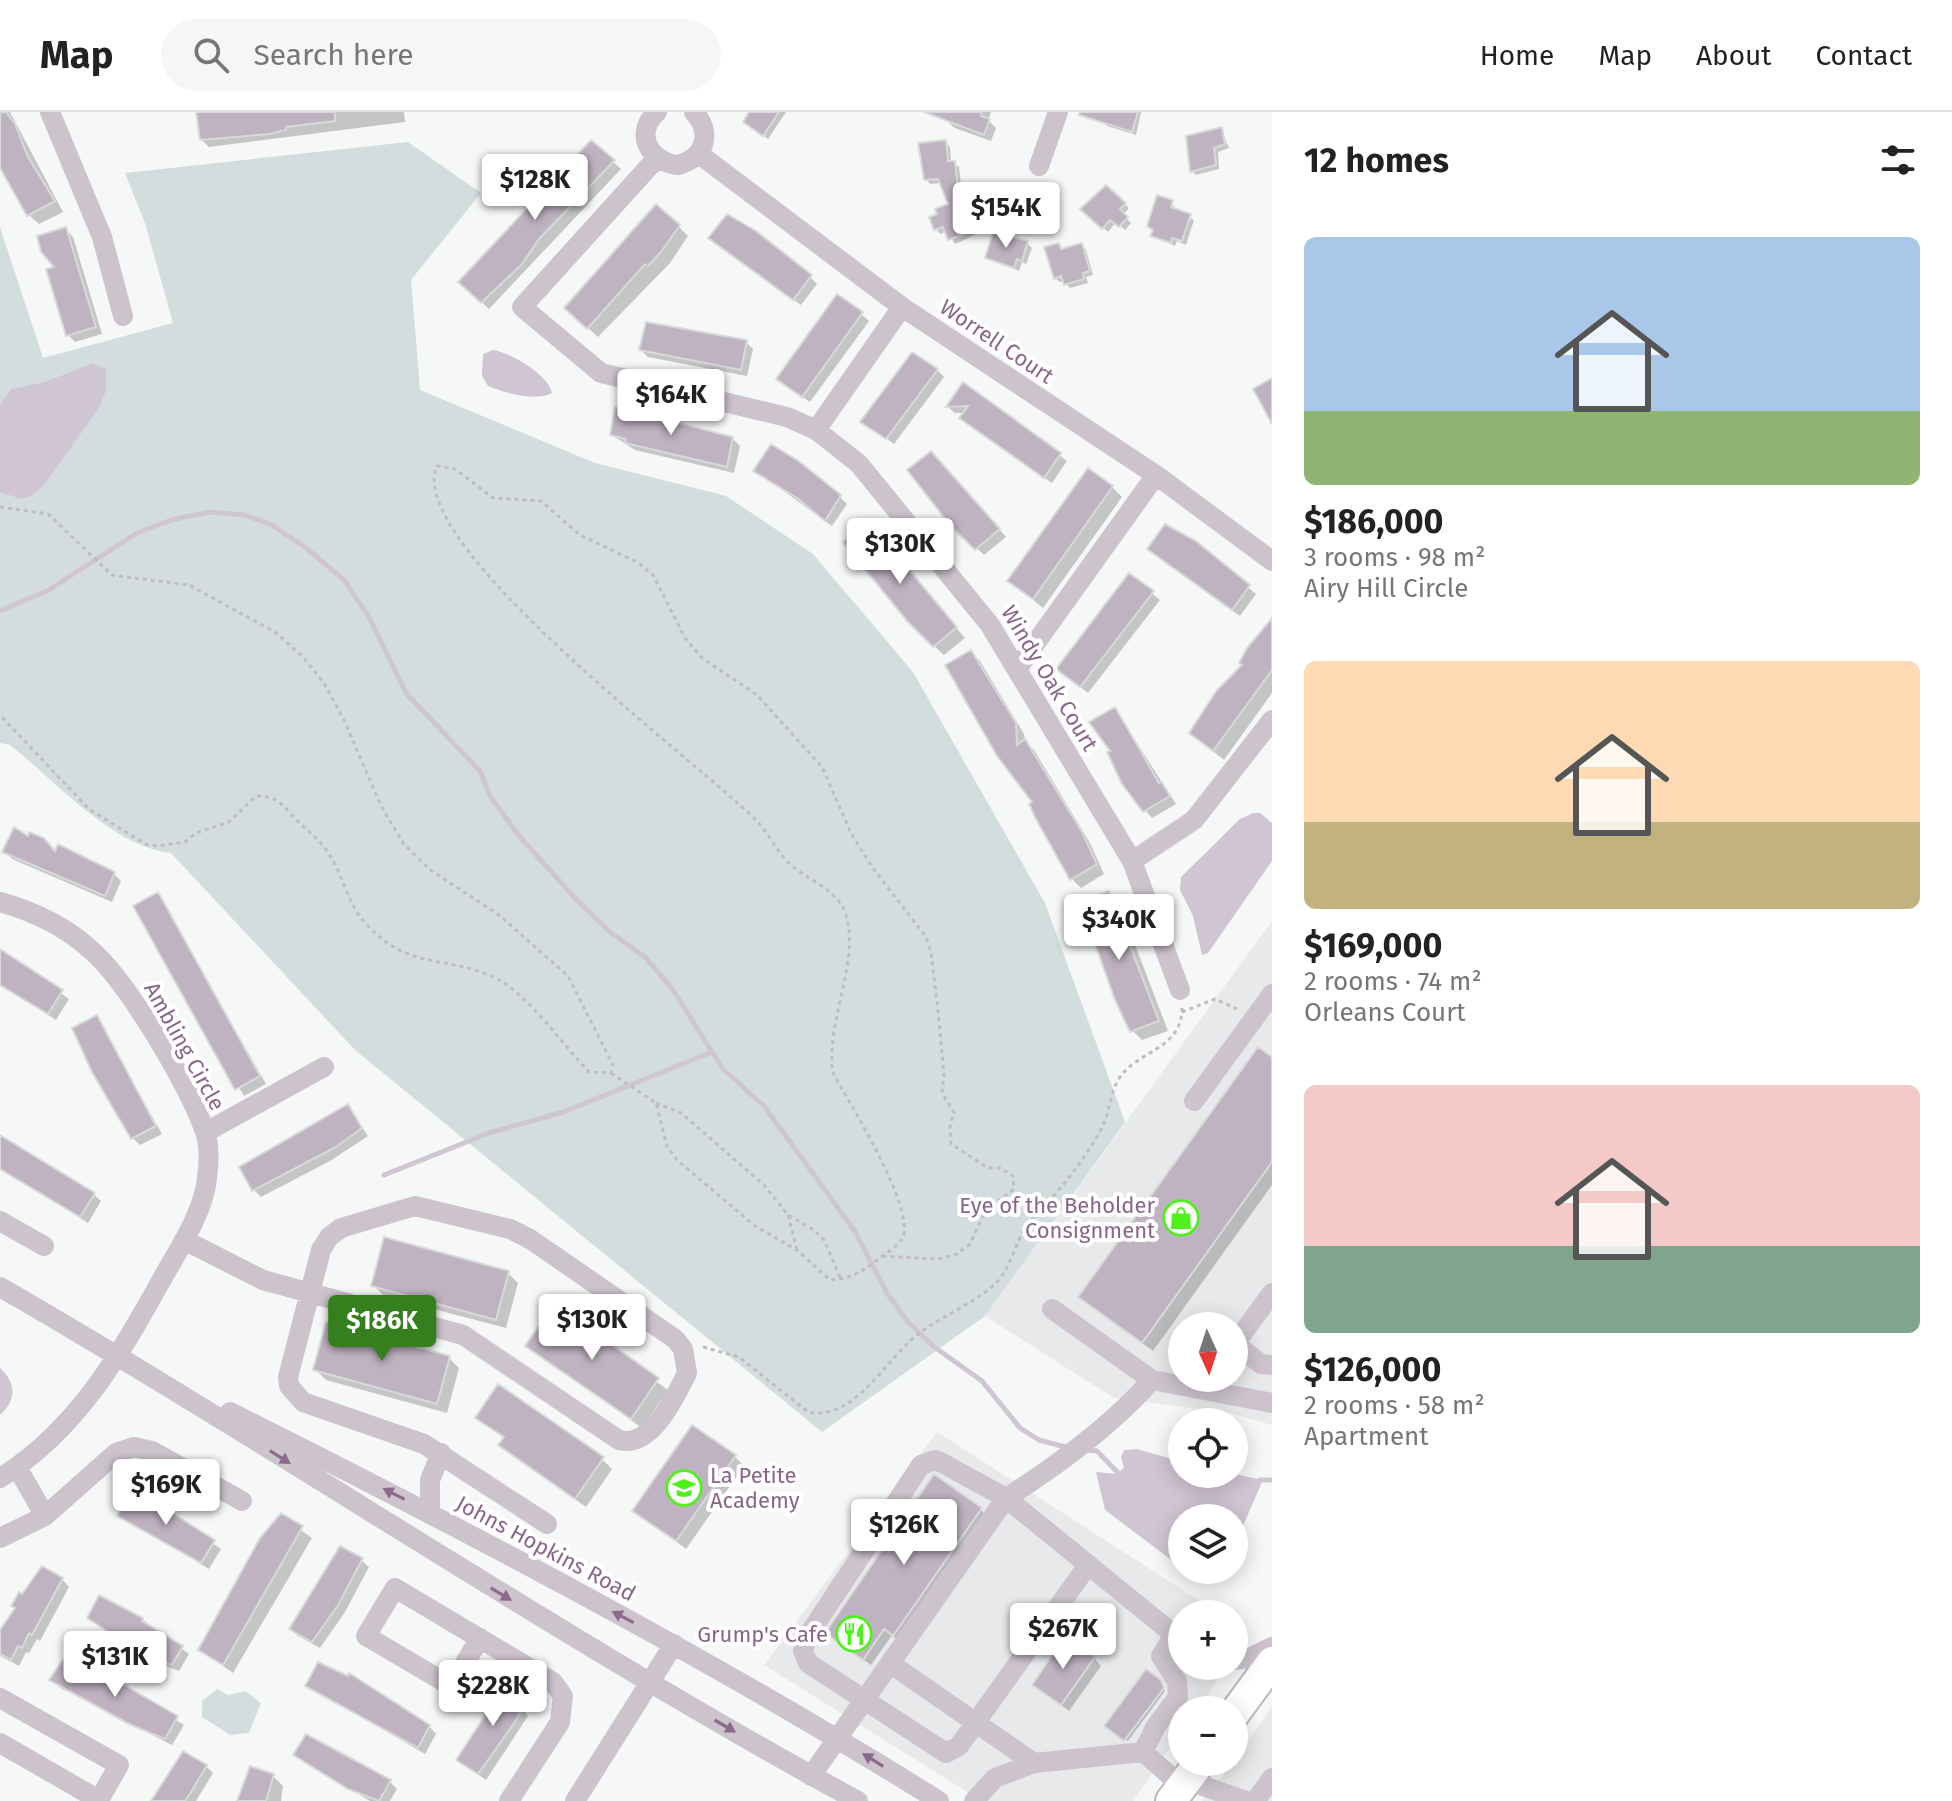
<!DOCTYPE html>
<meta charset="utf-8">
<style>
body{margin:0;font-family:"Fira Sans",sans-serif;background:#f6f6f6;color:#222;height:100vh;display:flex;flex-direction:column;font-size:30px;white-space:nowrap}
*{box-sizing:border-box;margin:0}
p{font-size:26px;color:#767676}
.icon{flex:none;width:44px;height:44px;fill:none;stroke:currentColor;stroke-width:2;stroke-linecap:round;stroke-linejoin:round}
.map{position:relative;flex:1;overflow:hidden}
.drawer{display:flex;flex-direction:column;background:#fff;width:680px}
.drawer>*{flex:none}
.needle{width:52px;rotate:177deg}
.tools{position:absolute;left:1168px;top:1200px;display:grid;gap:16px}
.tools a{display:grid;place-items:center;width:80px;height:80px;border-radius:50%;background:#fff;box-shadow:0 4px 20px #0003;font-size:40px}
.price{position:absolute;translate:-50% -68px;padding:0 18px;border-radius:8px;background:#fff;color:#222;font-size:26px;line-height:52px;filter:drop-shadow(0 2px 4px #0008)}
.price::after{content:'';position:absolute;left:50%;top:48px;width:24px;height:18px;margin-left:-12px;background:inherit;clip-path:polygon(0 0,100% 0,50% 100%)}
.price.on{background:#367f1f;color:#fff}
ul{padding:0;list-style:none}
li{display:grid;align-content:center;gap:16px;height:424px;padding:0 32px}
li span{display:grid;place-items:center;height:248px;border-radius:12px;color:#555}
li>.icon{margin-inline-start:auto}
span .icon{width:144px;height:144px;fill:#fffc;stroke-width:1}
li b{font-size:34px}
h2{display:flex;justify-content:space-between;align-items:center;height:96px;padding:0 32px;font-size:34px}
header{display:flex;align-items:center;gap:48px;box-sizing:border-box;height:112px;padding:0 40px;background:#fff;border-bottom:2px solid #e0e0e0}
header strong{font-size:38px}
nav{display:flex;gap:44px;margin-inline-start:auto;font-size:28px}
.search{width:560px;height:72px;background:#f6f6f6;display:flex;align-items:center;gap:20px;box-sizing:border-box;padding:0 28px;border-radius:44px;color:#767676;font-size:30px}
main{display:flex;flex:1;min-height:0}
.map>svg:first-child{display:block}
</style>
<header>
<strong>Map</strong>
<div class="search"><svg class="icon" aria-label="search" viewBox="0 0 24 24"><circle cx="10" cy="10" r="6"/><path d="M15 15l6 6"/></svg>Search here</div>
<nav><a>Home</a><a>Map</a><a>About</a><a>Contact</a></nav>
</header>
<main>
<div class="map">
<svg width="1272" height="1689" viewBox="0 0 1272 1689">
<rect width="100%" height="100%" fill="#f5f8f7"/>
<path fill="#e8e9ea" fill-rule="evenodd" d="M1272,809V1313L1230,1301L1114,1286L985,1204ZM1182,1214H1234V1266H1182Z
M937,1320L1220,1502H1182V1554H1227L1197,1598H1182V1619L1133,1689H982L764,1553Z
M1272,1594V1689H1202L1234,1650Z"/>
<path fill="#d4ddde" d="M408,30L481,81L411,168L420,278L595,351L726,384L813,442L913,560L1045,791L1125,1010L985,1204L822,1320L355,938L171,741C112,735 56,669 10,633L0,631V115L43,246L173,211L145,111L125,61Z
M217,1577L228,1583L245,1579L261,1591L249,1621L230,1623L202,1605V1589Z"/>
<path fill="#d0c6d3" d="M493,238C511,241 548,262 552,281C535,290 505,281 488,274L482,264L483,242Z
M93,251L106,257V279L99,296L44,373L31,384L21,387L0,380V293L11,277L45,270Z
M1253,701H1260L1272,711V749L1208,841L1202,843L1193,804L1180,778L1181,765L1240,707Z
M0,1256C16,1270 17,1288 0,1303Z
M1137,1337L1182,1350V1362H1234L1263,1368L1234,1434V1406H1182V1456L1105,1398L1096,1360L1116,1362L1124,1356L1121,1345L1124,1338Z"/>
<path fill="#0003" d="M0,0H10L63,100L39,112L29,103L0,51Z
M198,0H404L405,10L209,35L202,28Z
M752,0H786L768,27L750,14Z
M950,0H991L988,8L996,16L991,29L955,16L947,9Z
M1105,0H1141L1136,23L1107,14L1102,9Z
M1221,18L1229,36L1218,40L1219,57L1196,63L1192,59Z
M592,30L621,57L489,197L461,170Z
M945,31L950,35L951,51L959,55L962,82L971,99L966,101L975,123L955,132L947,119L940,122L936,117L950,93L941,71L930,72L926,67Z
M1106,76L1129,96L1123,103L1131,111L1125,118L1116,110L1108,120L1083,97Z
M1172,90L1175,99L1194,108L1186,133L1177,129L1175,134L1153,124Z
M678,114L688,124L670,151L598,225L577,206Z
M65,117L73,125L102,222L75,230L68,223L58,156Z
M1027,131L1032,136L1026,152L1022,150L1019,159L987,146Z
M718,133L810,165L817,172L801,193Z
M1059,133L1064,138L1082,133L1086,138L1093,163L1086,165L1088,171L1070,176L1064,169L1060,170L1055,166Z
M861,202L869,209L810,290L786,274Z
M746,230L753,237L747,264L648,245L641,238Z
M937,258L944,265L894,332L863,309Z
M963,273L1067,349L1052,371L969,313L962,306L965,301H955L948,295Z
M612,323L732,326L740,334L734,361L635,338Z
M938,348L1006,425L984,443L977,436Z
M756,359L840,385L847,392L832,414Z
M1112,375L1122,385L1043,496L1010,469Z
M866,412L965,526L944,543L934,534Z
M1195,431L1256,482L1240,504L1157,444Z
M1130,464L1160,488L1088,581L1058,557Z
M1272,513V581L1224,648L1191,621Z
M971,540L980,549L1024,622L1025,629L1034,638L1090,731L1104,762L1081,776L1072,767L1035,690Z
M1115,597L1176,692L1152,706L1145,698Z
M5,740L56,742L114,762L121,769L112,790L12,747Z
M1109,781L1119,791L1168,919L1142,928L1132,918Z
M158,783L266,972L244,984L136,795Z
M0,839L69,887L56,908L0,871Z
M96,905L162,1022L140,1033L133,1026Z
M1272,947V1073L1153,1239L1080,1185Z
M348,994L368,1024L330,1049L261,1085L254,1078Z
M0,1027L93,1082L101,1089L88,1111L0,1056Z
M508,1161L518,1171L506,1216L384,1184L374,1174Z
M554,1195L668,1278L642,1316L527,1234Z
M449,1246L459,1256L447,1301L326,1268L316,1258Z
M477,1306L602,1347L612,1357L586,1395L511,1343L501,1333L505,1327Z
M734,1344L744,1354L686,1437L635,1398Z
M160,1396L221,1437L209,1457L120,1404Z
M981,1398L988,1405L901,1530L892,1523L871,1553L835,1528Z
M281,1404L312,1426L233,1561L200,1538Z
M361,1448L369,1455L345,1500L320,1536L298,1524L291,1517Z
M62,1467L69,1475L40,1529L37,1527L29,1541L26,1540L19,1554L0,1544V1522L23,1484Z
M90,1506L142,1507L189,1542L179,1559L150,1548Z
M1094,1546L1101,1554L1069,1599L1034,1573Z
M109,1566L184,1613L172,1633L59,1575L52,1568L107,1570Z
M508,1570L535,1589L525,1600L528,1604L486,1668L458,1648Z
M1162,1572L1165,1579L1128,1629L1106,1614Z
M307,1573L429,1614L436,1622L425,1642Z
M296,1643L390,1670L397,1677L390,1689H370Z
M206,1654L213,1661L196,1689H153Z
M273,1664L283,1674L281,1689H238Z"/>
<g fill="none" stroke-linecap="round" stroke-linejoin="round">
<path stroke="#d0c6d3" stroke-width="5" d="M0,499L47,479L137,421L171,408L209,400L245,403L272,413L306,436L344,468L369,505L406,581L480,659L490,684L519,724L576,787L611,821L645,845L671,875L723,957L764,994L854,1118L887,1181L908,1210L933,1234L982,1269L1020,1316L1039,1328L1069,1336
M384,1063L489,1021L563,1000L712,940
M1086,1338L1097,1339L1121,1364
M1260,1368H1272"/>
</g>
<path fill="#bfb2c1" stroke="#d7dad9" stroke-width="2" d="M0,0H6L15,12L28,45L55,89L27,104L0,56Z
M196,0H335V9L286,15V18L269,22L200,28Z
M749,0H779L763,24L743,10Z
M924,0H982L981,4L990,7L984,23Z
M1080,0H1138L1132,20L1079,3Z
M1222,15L1225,32L1214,36L1216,53L1190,60L1186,24Z
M591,28L615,48L539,127L522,152L481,191L458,170Z
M946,28L948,49H955L958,80L962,79L968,94L963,96L972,119L948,128L943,115L934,118L929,105L937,102L935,97L948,92L938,67L924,68L918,31Z
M1106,73L1126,91L1120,97L1128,105L1119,115L1110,108L1102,117L1080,97Z
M1157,83L1173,88L1171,95L1191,102L1182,129L1172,126L1171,131L1150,124L1153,118L1147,114Z
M656,92L680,113L660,141L648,154L645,152L587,217L564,196Z
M727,102L756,119L812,163L793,188L708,126Z
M66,115L96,215L66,224L46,157L54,155L41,140L37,124Z
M993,121L1028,129L1022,149L1017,147L1014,156L985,146Z
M1059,131L1061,137L1082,131L1090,159L1083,161L1084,167L1064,173L1061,164L1054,167L1044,135Z
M837,182L863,200L802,285L776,267Z
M646,210L747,228L741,258L639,238Z
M912,240L938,257L886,327L860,310Z
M1272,266V312L1253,277Z
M963,270L1061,341L1044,366L959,306L968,294L946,295Z
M615,295L733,325L727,355L625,331L626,327L610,323Z
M771,332L800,350L841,383L825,409L797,386L753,359Z
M931,339L1000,417L975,438L950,413L907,358Z
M1088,356L1113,374L1033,487L1007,469Z
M866,410L885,439L888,436L901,448L957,515L933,535L907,509L843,430Z
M1165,412L1196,429L1250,473L1232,498L1147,437Z
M1129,461L1154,479L1080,575L1056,557Z
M1272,506V558L1213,639L1189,621L1217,578L1242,553L1239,551L1247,536Z
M971,538L1016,611L1017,633L1025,627L1082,720L1097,752L1070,768L1036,707L1029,692L1032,690L997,644L945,553Z
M1115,595L1159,671L1161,669L1170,684L1143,700L1122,672L1107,640L1110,639L1089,610Z
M14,715L28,724L29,720L44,726L55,739L58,732L115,760L105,784L2,740Z
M1109,779L1159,909L1130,920L1115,888L1080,789Z
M158,780L260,964L235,978L133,794Z
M0,837L63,878L48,902L0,873Z
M97,903L156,1014L131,1027L92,960L72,916Z
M1258,935L1272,945V1050L1142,1231L1078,1185Z
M348,992L362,1016L336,1035L252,1079L239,1055Z
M0,1023L95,1081L80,1105L0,1057Z
M384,1125L509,1159L496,1208L371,1174Z
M554,1192L659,1266L631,1307L525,1234Z
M326,1210L450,1244L437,1292L313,1258Z
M498,1272L604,1345L575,1387L498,1333L504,1325L475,1306Z
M692,1313L736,1343L676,1429L632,1399Z
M934,1362L982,1396L893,1524L884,1517L863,1548L825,1521Z
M131,1381L161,1394L215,1428L201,1451L117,1404Z
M281,1401L303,1414L223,1553L198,1538L260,1426Z
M340,1434L363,1446L338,1493L312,1530L289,1517Z
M42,1454L63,1466L32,1523L29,1521L22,1536L18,1534L11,1548L0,1542V1518L15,1496L11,1494L19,1480L22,1482Z
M99,1483L143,1506L142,1509L183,1534L172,1553L141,1541L87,1506Z
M1065,1524L1095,1545L1061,1593L1032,1573Z
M64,1546L106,1567L108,1564L178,1604L165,1627L129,1612L49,1568Z
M318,1550L348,1564L349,1561L430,1613L418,1636L305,1574Z
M1146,1557L1161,1568L1164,1576L1124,1629L1104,1614Z
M508,1568L529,1580L518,1593L523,1595L515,1610L478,1662L456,1648Z
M306,1622L391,1668L379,1689L348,1677L293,1643Z
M183,1639L207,1653L191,1680L185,1689H151Z
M250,1654L274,1662L266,1689H237Z"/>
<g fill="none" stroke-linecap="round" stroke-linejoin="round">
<defs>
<path id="highway" d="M1234,1602L1272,1550
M1171,1689L1200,1650"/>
</defs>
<use href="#highway" stroke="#beb6be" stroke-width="34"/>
<path stroke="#c1bbc2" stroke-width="3" stroke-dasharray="4 4" stroke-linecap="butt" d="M0,395L48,402L112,463L189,473L275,520L303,545L324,571L344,608L382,696L404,732L429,757L499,803L568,864L613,953L611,961L589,960C563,933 530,885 499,868C447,841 411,861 366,812C347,791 344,765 329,742C319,726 303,716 291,702C279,689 274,684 256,684L229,710L196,721L185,730L157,734L145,732L89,697L0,603
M1182,900L1215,887L1237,897
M611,961L656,991L667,1034L677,1048L755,1114L797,1138L830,1168C852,1167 862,1159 880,1146C887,1140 899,1134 903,1125C915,1096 849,990 833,961C824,911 866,837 842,794C830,773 802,766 786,748C775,736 768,721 757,709C703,654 402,431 437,354L455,357L493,386L541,389L580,423L637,450L653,463L685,526L701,545L757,583L822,655L851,721L872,755L926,825L931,840L938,898L944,963L942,981L954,1000L950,1014L951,1032L988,1056H1000L1013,1064L1014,1077L985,1099L970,1132L955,1143L938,1147L882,1144
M656,991L681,1001L764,1073L788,1103L814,1118L824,1128L841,1167
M788,1103L797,1138
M703,1235L739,1245L808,1300C850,1309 882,1256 908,1231C932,1207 968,1196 994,1173C1011,1157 1013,1135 1026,1115C1033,1106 1043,1097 1050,1088C1069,1067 1086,1044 1100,1019C1110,1003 1109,984 1118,968C1137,937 1183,939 1182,894"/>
<path stroke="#ccc3cc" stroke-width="20" d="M50,0L102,125L123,204
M657,0C633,22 650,50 678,53C705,46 713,21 694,0
M699,42L902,195L1156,363L1272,449
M656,47L522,195L601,261L787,305L816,318L859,352L990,513L1132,749L1180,878
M1039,54L1058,0
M816,318L902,195
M1017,557L1156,363
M1132,749L1194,708L1272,608
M0,790C32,799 66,815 91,838C128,870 187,971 204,1017C210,1031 209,1051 207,1066C204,1098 182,1132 166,1160C122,1239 79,1317 0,1366
M1194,989L1272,882
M206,1020L324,955
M0,1109L44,1134
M184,1128L263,1168L463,1223L619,1328C651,1337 675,1285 687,1261L683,1237L675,1227L530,1127L510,1117L415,1094L341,1116L329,1125L321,1138L288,1265L289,1274L303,1290L424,1332L547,1412
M0,1175C289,1342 565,1530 858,1689
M1052,1197L1152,1268L1272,1291
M1235,1232L1261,1252L1272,1253
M1234,1233L1272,1181
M230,1300C471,1421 710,1546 939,1689
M17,1355L45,1404
M430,1400V1368L441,1341
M0,1426L45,1404L116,1341L134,1335L152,1339L242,1389
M1088,1453L959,1634L946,1641L808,1551L803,1539L807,1525L921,1353L935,1348L944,1352L1006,1386C1058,1353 1111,1314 1152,1268
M1174,1523L1161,1544L1177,1570L1178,1585L1156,1614L1143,1640L1182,1674
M480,1526L451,1574L366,1524L395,1476L553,1570L563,1584L560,1610L509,1689
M1234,1548L1249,1546L1272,1535
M891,1552L1034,1651
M0,1586L119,1653L99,1688L0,1631
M811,1664L1006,1386L1182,1529
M1186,1668L1246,1689
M575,1689L674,1532
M974,1689L995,1666L1034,1651L1143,1640
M1255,1689L1272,1666"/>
<use href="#highway" stroke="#fff" stroke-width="30"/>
</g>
<defs><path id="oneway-solid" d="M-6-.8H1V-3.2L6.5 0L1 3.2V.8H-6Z" transform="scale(2)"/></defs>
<g fill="#8b6a8c">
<use href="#oneway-solid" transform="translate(280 1345) rotate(32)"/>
<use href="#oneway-solid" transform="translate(394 1382) rotate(-153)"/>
<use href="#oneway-solid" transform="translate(501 1482) rotate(31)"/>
<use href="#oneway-solid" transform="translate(623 1505) rotate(-152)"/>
<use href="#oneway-solid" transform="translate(725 1614) rotate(30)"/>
<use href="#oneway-solid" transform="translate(873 1648) rotate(-148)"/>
</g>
<defs>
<symbol id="shop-ring" viewBox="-11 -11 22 22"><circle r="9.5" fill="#fff" stroke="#4ff11c" stroke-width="1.5"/><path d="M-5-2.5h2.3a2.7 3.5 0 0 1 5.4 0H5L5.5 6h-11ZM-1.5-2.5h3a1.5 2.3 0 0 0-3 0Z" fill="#4ff11c"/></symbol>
<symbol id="school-ring" viewBox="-11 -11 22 22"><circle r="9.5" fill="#fff" stroke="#4ff11c" stroke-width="1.5"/><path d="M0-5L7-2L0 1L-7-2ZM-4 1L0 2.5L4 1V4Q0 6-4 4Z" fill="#4ff11c"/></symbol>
<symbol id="restaurant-ring" viewBox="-11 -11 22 22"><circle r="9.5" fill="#fff" stroke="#4ff11c" stroke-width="1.5"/><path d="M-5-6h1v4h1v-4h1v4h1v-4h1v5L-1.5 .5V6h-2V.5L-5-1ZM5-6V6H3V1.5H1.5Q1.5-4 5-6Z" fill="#4ff11c"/></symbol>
</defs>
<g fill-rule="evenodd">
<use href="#shop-ring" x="1161" y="1086" width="40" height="40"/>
<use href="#school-ring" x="664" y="1356" width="40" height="40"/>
<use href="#restaurant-ring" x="834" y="1502" width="40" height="40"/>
</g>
<g text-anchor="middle" stroke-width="8" stroke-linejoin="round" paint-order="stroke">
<g font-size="22" fill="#886589" stroke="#fff">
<text transform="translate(997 229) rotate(34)" y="8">Worrell Court</text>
<text transform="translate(1050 566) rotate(59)" y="8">Windy Oak Court</text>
<text transform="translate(185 934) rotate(61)" y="8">Ambling Circle</text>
<text transform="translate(546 1436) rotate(28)" y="8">Johns Hopkins Road</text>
</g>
<g font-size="22" fill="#886589" stroke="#fff" text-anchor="end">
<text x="1155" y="1101">Eye of the Beholder<tspan x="1155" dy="25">Consignment</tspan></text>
<text x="710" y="1371" text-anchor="start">La Petite<tspan x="710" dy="25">Academy</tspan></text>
<text x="828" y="1530">Grump's Cafe</text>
</g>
</g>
</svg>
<div class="tools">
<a><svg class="needle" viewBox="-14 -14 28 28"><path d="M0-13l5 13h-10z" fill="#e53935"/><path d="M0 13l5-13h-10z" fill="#767676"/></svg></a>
<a><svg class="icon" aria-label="locate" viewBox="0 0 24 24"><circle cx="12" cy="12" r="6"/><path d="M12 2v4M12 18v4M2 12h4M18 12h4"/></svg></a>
<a><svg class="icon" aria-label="layers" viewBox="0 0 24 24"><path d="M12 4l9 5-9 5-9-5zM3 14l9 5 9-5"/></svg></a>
<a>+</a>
<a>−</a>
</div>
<b class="price" style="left:535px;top:110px">$128K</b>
<b class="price" style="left:1006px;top:138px">$154K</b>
<b class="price" style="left:671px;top:325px">$164K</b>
<b class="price" style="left:900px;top:474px">$130K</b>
<b class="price" style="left:1119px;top:850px">$340K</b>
<b class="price" style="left:592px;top:1250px">$130K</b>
<b class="price on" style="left:382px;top:1251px">$186K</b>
<b class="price" style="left:166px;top:1415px">$169K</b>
<b class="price" style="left:904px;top:1455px">$126K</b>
<b class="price" style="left:1063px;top:1559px">$267K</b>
<b class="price" style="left:115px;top:1587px">$131K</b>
<b class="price" style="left:493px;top:1616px">$228K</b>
</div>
<section class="drawer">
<h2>12 homes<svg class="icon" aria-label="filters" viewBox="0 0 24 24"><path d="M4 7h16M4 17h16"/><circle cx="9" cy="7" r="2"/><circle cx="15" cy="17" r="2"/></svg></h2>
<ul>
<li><span style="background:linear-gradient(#a9c7e8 70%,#8fb573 0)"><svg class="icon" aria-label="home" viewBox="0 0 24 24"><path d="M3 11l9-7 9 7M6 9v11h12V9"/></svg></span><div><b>$186,000</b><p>3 rooms · 98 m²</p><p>Airy Hill Circle</p></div></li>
<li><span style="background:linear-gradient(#ffd9b3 65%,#c2b280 0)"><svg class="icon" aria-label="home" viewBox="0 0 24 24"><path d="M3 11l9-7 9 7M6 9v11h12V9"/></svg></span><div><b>$169,000</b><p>2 rooms · 74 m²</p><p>Orleans Court</p></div></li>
<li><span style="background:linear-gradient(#f6c9c9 65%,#7fa58c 0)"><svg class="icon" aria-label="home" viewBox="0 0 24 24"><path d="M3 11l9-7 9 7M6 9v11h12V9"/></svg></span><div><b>$126,000</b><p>2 rooms · 58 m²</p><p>Apartment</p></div></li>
</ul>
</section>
</main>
